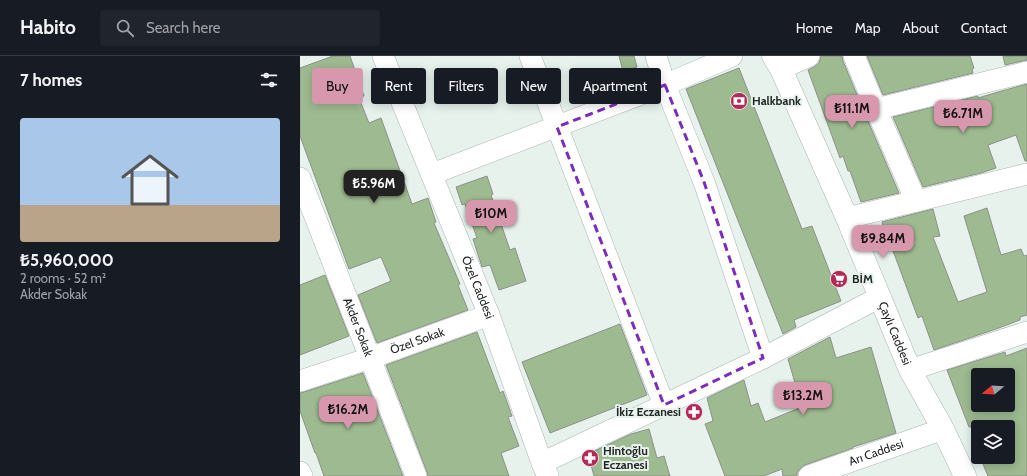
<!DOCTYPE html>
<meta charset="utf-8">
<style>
body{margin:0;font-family:Cabin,sans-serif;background:#20242c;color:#f1f3f6;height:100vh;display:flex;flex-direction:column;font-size:15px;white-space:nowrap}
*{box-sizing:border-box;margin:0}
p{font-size:13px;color:#9ea1a6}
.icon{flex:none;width:22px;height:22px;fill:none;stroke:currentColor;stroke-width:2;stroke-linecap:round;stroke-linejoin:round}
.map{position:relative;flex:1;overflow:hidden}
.details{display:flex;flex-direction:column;background:#171b24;width:300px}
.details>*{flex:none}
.top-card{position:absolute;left:12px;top:12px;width:380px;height:36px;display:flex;gap:8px}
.needle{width:26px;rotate:252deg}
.tools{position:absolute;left:671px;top:312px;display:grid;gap:8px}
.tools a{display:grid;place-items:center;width:44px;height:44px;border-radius:4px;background:#171b24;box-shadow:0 2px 10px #0003;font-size:20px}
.price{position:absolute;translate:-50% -34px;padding:0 9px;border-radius:8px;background:#d798ae;color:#111;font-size:13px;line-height:26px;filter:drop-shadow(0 1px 2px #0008)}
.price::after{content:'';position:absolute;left:50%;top:24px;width:12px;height:9px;margin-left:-6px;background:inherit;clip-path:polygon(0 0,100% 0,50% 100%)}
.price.selected{background:#222;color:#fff}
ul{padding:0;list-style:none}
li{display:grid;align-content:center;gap:8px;height:212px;padding:0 20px}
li+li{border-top:1px solid #363941}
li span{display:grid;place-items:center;height:124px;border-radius:4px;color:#555}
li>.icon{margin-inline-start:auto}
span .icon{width:72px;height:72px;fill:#fffc;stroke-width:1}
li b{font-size:17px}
h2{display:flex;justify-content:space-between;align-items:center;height:48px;padding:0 20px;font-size:17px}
.chip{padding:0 14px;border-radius:4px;background:#171b24;box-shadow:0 2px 10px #0003;font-size:14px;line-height:36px}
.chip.selected{background:#d798ae;color:#111}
header{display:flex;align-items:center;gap:24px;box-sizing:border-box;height:56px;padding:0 20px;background:#171b24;border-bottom:1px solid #363941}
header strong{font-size:19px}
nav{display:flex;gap:22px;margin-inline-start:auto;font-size:14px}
.search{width:280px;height:36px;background:#20242c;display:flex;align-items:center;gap:10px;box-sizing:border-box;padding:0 14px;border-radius:4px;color:#9ea1a6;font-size:15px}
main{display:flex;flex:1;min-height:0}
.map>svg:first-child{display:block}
</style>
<header>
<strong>Habito</strong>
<div class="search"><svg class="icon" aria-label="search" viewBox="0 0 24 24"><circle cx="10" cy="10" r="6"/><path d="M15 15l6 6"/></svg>Search here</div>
<nav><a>Home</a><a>Map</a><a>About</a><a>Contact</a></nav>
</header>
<main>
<section class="details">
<h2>7 homes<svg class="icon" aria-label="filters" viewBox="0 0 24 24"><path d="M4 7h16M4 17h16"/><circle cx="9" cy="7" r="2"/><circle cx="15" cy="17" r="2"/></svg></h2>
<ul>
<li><span style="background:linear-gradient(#a9c7e8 70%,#b9a48a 0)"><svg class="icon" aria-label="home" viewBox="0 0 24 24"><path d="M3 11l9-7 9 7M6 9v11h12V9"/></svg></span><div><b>₺5,960,000</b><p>2 rooms · 52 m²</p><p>Akder Sokak</p></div></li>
</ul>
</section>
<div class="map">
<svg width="727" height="420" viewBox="0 0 727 420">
<rect width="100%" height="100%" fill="#e7f2ed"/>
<path fill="#9eba90" stroke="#8c9189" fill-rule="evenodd" d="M33,0H50L64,40L59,42L69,67L81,62L112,148L128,142L136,166L134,167L160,228L158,229L168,254L77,287L58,239L91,225L81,201L49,213L0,80V12Z
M319,0H334L337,11L323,15Z
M521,0H542L543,5L565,58L599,137L561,146L550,115H548L543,100L540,102L508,14L514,11L519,7Z
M567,0H670L674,12L672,13L673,17L583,39Z
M703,0H727V4L705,9Z
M439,12L502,173L512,170L541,245L494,264L496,271L483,278L386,33Z
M727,28V105H725L716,79L688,89L696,112L681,117L623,131L593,61L678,40V42L698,36Z
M187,120L193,138L191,139L210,194L215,192L226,225L199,234L190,209L182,211L173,183L177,182L165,148L162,149L156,131Z
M687,152L701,199L721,193L724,200L727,199V259L720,261V264L696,273L634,294L622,260L618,262L592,192L589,193L582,166L633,153L640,180L633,181L658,246L687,236L664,160Z
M25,219L49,280L0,299V229Z
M320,268L347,339L250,377L222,306Z
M177,276L200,337L203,335L212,360L208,361L219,390L201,397L209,420H128L127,416L86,309Z
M530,281L536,302L571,291L596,377L553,391V392L505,409L500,413L497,417V420H483L482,413L464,420H425L405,368L413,365L407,342L444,324L451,350L458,347L465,366L502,351L488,303Z
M727,292V420H688L680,401H708V371H669L647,314L705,296L706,300ZM678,319H708V349H678Z
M63,317L103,420H24L16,397H15L0,355V337L4,336Z
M349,373L357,402L364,400L370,420H294L288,398L331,378Z"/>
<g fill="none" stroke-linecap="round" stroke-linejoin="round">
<defs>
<g id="minor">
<path id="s1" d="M83,0L189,259L242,407L248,420"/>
<path d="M230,0L364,349"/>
<path d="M356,0L365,29L432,0"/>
<path d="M554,0L576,53L727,16"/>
<path d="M481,13L509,0"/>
<path d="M576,53L616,145"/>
<path d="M132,118L365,29L404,126L463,302"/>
<path id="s2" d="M0,122L116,420"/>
<path d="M547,162L727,118"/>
<path d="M610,314L727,276"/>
<path id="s3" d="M0,325L70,302L189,259"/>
<path d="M242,407L463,302L580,241"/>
<path d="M0,416L2,420"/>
<path id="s4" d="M509,420L643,373"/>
</g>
<g id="tertiary">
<path id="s5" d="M473,0L481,13L547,162L610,314L643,373L665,420"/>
</g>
</defs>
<use href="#minor" stroke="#aab5b0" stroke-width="22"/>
<use href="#tertiary" stroke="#aab5b0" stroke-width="23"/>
<use href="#minor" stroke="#fff" stroke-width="21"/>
<use href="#tertiary" stroke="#fff" stroke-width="22"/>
</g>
<path fill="none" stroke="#7b2cbf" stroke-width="3" stroke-dasharray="8 5" stroke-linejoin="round" d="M365,29L404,126L463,302L364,349L257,71Z"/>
<defs>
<symbol id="bank-disc" viewBox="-11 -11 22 22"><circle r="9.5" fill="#b82856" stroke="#e7f2ed"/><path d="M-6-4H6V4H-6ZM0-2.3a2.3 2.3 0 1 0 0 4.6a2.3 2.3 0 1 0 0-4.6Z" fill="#fff"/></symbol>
<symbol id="supermarket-disc" viewBox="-11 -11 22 22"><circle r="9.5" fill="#b82856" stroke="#e7f2ed"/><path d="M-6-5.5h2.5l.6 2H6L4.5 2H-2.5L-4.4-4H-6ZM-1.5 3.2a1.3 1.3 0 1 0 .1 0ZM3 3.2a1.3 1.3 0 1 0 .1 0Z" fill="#fff"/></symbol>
<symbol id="pharmacy-disc" viewBox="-11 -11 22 22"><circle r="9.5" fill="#b82856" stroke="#e7f2ed"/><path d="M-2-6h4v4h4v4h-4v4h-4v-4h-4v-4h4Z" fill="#fff"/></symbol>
</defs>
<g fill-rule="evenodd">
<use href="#bank-disc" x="429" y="35" width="20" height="20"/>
<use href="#supermarket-disc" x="529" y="213" width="20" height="20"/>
<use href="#pharmacy-disc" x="384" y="346" width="20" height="20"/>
<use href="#pharmacy-disc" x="280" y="392" width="20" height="20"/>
</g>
<g text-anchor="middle" stroke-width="4" stroke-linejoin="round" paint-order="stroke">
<g font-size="12" font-weight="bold" fill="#232725" stroke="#e7f2ed" text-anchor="start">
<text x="452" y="49">Halkbank</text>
<text x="552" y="227">BİM</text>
<text x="381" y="360" text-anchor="end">İkiz Eczanesi</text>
<text x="303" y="399">Hintoğlu<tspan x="303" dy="14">Eczanesi</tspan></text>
</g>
<g font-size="12" fill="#232725" stroke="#e7f2ed">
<text dy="4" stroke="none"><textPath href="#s1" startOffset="250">Özel Caddesi</textPath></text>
<text dy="4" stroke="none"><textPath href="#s2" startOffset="160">Akder Sokak</textPath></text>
<text dy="4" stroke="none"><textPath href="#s5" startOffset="303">Çaylı Caddesi</textPath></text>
<text dy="4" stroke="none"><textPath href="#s3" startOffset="124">Özel Sokak</textPath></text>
<text dy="4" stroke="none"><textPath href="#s4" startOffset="71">Arı Caddesi</textPath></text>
</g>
</g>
</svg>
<div class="tools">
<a><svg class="needle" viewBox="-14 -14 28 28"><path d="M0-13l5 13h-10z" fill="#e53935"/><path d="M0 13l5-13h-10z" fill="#9ea1a6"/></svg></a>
<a><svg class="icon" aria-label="layers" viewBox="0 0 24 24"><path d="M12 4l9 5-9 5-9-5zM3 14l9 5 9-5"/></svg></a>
</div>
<b class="price" style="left:552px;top:73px">₺11.1M</b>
<b class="price" style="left:663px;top:78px">₺6.71M</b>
<b class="price selected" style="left:74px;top:148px">₺5.96M</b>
<b class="price" style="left:191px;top:178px">₺10M</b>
<b class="price" style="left:583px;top:203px">₺9.84M</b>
<b class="price" style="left:503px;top:360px">₺13.2M</b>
<b class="price" style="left:48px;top:374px">₺16.2M</b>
<div class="top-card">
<a class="chip selected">Buy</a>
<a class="chip">Rent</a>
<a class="chip">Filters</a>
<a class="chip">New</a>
<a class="chip">Apartment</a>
</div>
</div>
</main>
